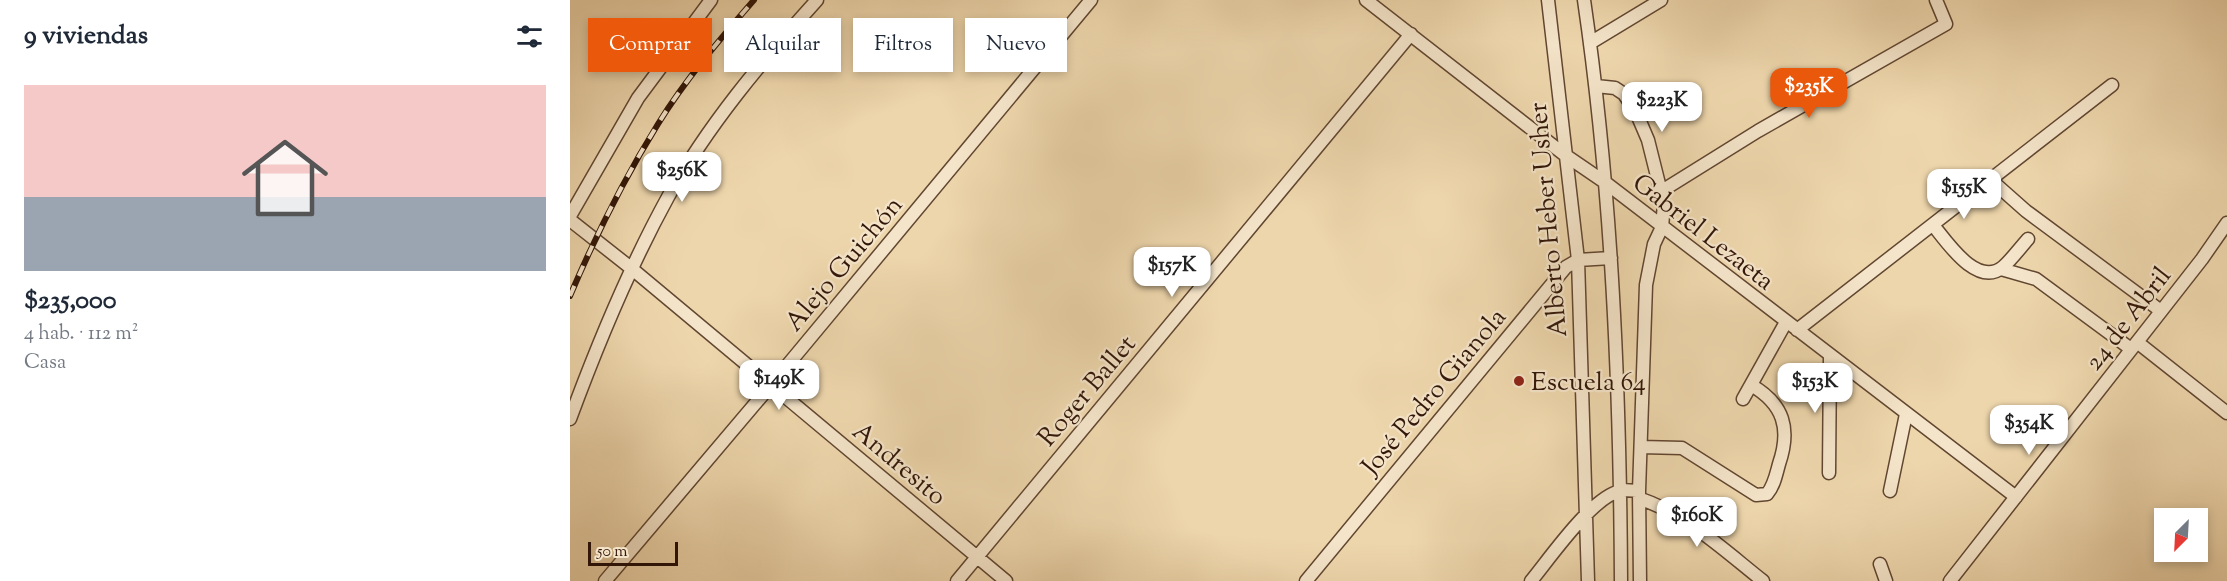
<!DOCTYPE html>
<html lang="es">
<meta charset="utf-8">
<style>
body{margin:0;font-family:"Sorts Mill Goudy",serif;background:#f6f6f7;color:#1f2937;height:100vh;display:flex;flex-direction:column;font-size:22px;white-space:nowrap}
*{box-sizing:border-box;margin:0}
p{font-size:20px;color:#747a83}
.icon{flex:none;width:33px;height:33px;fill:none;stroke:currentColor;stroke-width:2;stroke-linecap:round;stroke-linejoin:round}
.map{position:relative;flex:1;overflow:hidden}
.drawer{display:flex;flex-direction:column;background:#fff;width:570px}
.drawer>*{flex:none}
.guide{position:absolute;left:18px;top:18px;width:570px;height:54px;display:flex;gap:12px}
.needle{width:39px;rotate:204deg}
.controls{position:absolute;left:1584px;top:508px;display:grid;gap:12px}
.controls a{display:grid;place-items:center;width:54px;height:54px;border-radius:0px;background:#fff;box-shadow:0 3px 9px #0003;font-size:30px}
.scale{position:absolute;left:18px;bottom:15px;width:90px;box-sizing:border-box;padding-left:6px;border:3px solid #321608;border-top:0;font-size:16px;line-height:21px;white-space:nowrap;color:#321608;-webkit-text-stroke:4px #f4e4c9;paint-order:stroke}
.price{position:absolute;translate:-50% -51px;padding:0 14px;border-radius:12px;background:#fff;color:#222;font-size:20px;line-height:39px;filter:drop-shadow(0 2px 3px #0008)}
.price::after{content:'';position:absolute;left:50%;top:36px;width:18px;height:14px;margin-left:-9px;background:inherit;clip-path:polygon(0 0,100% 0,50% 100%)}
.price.on{background:#ea580c;color:#fff}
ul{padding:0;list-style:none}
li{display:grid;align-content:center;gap:12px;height:318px;padding:0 24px}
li+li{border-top:2px solid #e0e1e3}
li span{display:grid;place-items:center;height:186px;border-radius:0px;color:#555}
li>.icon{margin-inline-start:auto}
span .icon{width:108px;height:108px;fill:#fffc;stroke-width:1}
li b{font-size:26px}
h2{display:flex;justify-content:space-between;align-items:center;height:72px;padding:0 24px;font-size:26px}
.tag{padding:0 21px;border-radius:0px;background:#fff;box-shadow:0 3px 9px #0003;font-size:21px;line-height:54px}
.tag.on{background:#ea580c;color:#fff}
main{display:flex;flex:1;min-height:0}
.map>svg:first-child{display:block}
</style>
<main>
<section class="drawer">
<h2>9 viviendas<svg class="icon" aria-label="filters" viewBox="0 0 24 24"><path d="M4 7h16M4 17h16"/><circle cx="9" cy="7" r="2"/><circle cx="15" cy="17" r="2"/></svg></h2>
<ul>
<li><span style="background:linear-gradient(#f6c9c9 60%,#9aa5b1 0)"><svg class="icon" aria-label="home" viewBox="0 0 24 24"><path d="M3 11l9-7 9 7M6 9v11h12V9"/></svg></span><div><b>$235,000</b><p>4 hab. · 112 m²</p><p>Casa</p></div></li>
</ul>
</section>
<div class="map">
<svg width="1657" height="581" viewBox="0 0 1657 581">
<rect width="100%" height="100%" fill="#eed6ac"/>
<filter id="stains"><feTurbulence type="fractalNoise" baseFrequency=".00333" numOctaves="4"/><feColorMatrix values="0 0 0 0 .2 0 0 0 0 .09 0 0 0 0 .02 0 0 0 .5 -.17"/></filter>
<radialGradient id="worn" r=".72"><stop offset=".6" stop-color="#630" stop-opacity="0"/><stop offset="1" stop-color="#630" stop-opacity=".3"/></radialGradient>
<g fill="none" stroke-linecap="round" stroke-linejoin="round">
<defs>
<path id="minor" d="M796,0L995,155L1036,183L1446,497
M978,0L1008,260L1018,581
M1014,0C1042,192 1050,387 1051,581
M1020,43L1091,0
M1026,86L1045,88L1054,94L1066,112L1078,140L1094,204L1092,227L1084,244L1076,285L1069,491L1070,581
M1421,180L1456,211L1591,311
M1090,192L1188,131L1376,24L1366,0
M0,216L68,98L141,0
M0,220L61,268L436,581
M1363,225C1377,242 1407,288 1433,267C1442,259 1450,248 1458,239
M1431,269L1466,279L1561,349
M1227,330L1542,85
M1567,342L1657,413
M1173,399L1216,322
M0,419C28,343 59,268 98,197C138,125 192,61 247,0
M1071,447L1112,448L1186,495L1197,494C1204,486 1206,475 1209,464C1221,429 1214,404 1181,385
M1259,473L1260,356
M1320,491L1336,414
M1071,499C1117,515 1155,551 1193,581
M1310,564L1316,581
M35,581L201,385L521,0
M387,581L841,34
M736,581L996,267L1008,260L1041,258
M961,581C980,558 1022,497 1050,491C1056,489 1064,491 1069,491
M1380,581L1632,259L1657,223"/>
</defs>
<use href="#minor" stroke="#614631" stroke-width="15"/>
<use href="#minor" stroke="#f4e4c9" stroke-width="12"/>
<defs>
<path id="rail" d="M0,296C25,237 54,179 88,124C115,80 150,39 184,0"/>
</defs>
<use href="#rail" stroke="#321608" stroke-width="6"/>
<use href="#rail" stroke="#f4e4c9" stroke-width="4" stroke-dasharray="11" stroke-linecap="butt"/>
</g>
<circle fill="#8f2418" stroke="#f4e4c9" stroke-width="2" cx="949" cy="381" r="6"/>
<g text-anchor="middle" stroke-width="4.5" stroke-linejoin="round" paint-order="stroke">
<g font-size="26" fill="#321608" stroke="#f4e4c9">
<text transform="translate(977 220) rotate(-95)" y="9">Alberto Heber Usher</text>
<text transform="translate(1134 231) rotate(38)" y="9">Gabriel Lezaeta</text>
<text transform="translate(273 263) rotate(-50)" y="9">Alejo Guichón</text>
<text transform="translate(1557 318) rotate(-52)" y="9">24 de Abril</text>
<text transform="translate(516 390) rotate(-50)" y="9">Roger Ballet</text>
<text transform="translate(863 391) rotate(-50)" y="9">José Pedro Gianola</text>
<text transform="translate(330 463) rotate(40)" y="9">Andresito</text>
</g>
<g font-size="26" fill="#321608" stroke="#f4e4c9" text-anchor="start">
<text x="961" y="390">Escuela 64</text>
</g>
</g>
<rect width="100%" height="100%" filter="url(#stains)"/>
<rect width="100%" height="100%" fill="url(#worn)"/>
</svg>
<div class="controls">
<a><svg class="needle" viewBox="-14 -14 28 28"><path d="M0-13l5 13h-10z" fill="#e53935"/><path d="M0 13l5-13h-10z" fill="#747a83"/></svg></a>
</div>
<div class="scale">50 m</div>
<b class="price on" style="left:1239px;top:119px">$235K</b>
<b class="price" style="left:1092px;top:133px">$223K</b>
<b class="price" style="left:112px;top:203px">$256K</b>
<b class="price" style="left:1394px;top:220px">$155K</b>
<b class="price" style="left:602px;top:298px">$157K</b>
<b class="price" style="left:209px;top:411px">$149K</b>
<b class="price" style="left:1245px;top:414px">$153K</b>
<b class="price" style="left:1459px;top:456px">$354K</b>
<b class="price" style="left:1127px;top:548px">$160K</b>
<div class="guide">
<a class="tag on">Comprar</a>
<a class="tag">Alquilar</a>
<a class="tag">Filtros</a>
<a class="tag">Nuevo</a>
</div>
</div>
</main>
